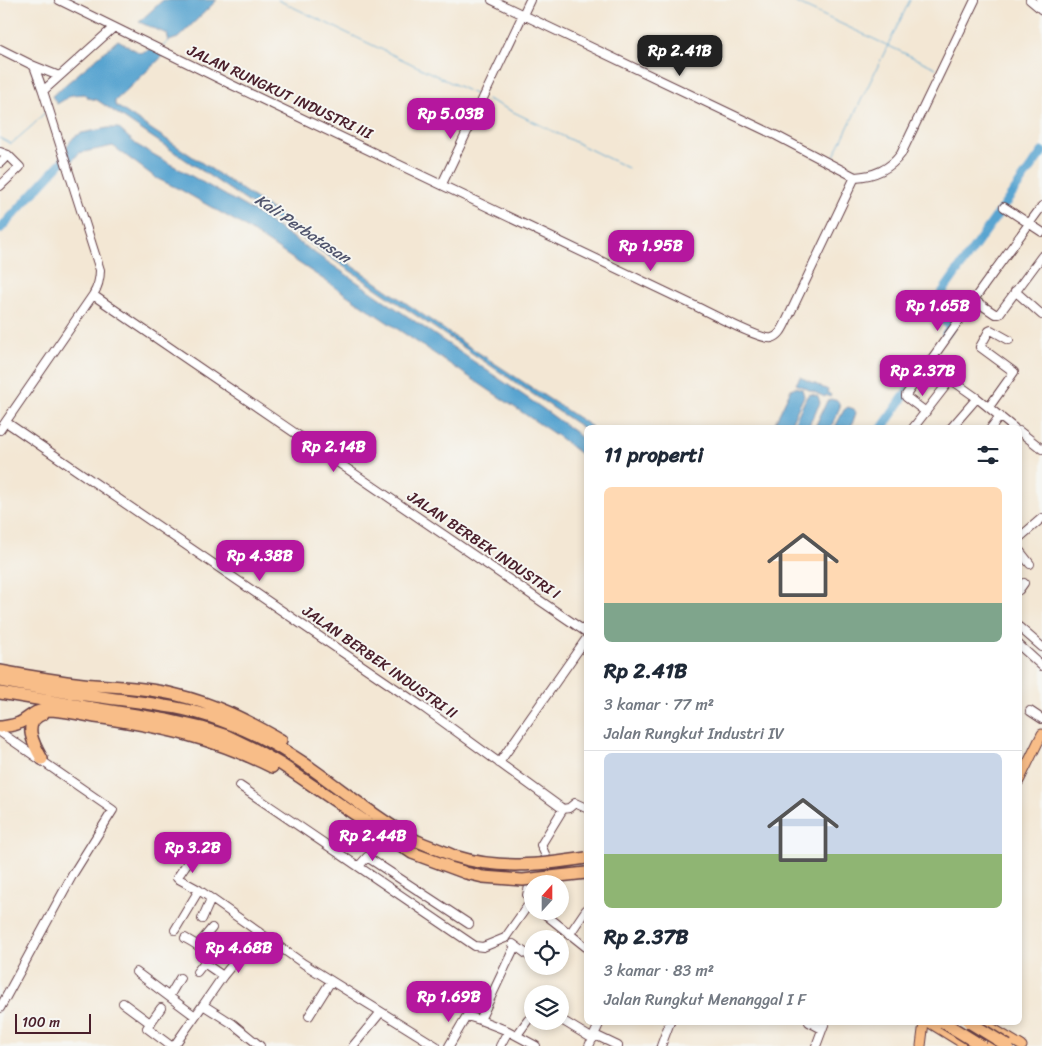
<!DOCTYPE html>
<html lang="id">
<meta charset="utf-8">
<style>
body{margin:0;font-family:Sriracha,sans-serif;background:#f6f6f7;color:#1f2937;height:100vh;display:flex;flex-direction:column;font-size:19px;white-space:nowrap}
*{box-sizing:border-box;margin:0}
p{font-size:16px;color:#747a83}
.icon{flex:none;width:28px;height:28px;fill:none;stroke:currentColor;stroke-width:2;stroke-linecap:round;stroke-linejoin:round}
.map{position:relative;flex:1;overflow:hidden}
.sheet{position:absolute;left:584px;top:425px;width:438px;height:600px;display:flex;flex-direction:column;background:#fff;border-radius:8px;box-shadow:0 2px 8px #0003}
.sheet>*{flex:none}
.needle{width:32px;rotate:21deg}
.fabs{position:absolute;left:524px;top:875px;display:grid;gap:10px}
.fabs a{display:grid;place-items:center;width:45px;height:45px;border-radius:50%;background:#fff;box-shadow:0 2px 8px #0003;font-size:25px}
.scale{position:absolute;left:15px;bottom:12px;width:76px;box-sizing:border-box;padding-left:5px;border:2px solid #4a1f2b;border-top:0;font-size:14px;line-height:18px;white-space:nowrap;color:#4a1f2b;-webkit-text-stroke:4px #f6f6f2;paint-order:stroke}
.price{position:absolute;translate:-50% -42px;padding:0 11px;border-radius:10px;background:#b5179e;color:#fff;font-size:16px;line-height:32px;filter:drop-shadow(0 1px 2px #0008)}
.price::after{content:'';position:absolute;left:50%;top:30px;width:15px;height:11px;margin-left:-8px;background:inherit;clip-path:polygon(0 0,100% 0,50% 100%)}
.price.current{background:#222;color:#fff}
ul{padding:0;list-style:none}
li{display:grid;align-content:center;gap:10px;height:265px;padding:0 20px}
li+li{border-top:1px solid #e0e1e3}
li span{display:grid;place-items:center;height:155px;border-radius:8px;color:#555}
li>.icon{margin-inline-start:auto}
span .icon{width:90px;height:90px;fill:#fffc;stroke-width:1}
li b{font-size:21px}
h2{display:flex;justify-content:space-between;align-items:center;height:60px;padding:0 20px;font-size:21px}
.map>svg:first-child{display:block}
</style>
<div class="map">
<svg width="1042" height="1046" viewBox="0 0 1042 1046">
<rect width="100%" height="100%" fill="#f6f6f2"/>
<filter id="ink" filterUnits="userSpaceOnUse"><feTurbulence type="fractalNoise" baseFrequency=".02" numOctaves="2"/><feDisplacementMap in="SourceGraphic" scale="10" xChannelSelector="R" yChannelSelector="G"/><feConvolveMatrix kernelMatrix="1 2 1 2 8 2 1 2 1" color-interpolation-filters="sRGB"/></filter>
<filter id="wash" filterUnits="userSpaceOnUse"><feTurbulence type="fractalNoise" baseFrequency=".0096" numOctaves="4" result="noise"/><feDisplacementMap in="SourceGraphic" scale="20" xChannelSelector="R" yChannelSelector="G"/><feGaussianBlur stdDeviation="1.12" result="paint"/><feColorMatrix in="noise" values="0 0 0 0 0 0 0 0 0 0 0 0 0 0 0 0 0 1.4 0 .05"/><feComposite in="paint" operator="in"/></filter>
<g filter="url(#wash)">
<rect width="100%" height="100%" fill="#f3e7d4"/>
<path fill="#58a4d0" stroke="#51627e" d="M163,0H217L178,38L169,41L167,34L139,22Z
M118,40L140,53L153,48L163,56L115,101V105L271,209L459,340L592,427L586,428V430L97,100L88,98L85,94L72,95L57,104L52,96Z
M108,128H118L137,145L253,211L542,408L575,432L586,442V458L559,437L239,223L181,190L156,178L113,146L79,153L71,162L66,147L74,137L82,133Z
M800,377L828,390L827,392L831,395L830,397L826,395L825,397L796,384Z
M795,387L802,389L804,396L789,427H773L791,389Z
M811,394L818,396L820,403L808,427H792L807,396Z
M831,399L838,401L840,407L831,427H815L827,401Z
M848,407L854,409L856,413L851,427H835L844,410Z"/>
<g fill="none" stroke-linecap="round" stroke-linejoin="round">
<path stroke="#58a4d0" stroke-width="1" d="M278,0L481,97
M790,0L936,68
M162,47L170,40
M487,99L628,168
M0,138L11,144L34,124L47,110
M834,156L910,0"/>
<path stroke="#58a4d0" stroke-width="9" d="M0,229L69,154
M946,334L951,326L929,311L1042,152
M882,428L909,389"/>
</g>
</g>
<g filter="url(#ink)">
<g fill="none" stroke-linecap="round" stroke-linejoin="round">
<defs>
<path id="minor" d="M59,0L232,85L693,305C706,311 762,341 772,338C779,336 782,330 785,324L855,177C874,176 889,170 901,154L975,0
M492,0L777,136L855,177
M1030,0L1042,10
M1041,0L1042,1
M0,49L34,66L59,76
M43,91L113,28
M0,152L8,155L20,167L0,186
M0,163L8,155
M442,184L530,0
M1004,207L1042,232
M1015,291L1042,315
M93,295L586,632
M974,300L995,314H999L1042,256
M929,364L977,398L1014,428
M989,407L1014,372L980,347L989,331L991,330L1009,340
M926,412L906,397V395L985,284L1042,206
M6,422L424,708L563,809
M913,428L951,379
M951,428L977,398
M991,428L1000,416
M0,430L93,295C98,287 100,280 100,270L43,91L34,66
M1019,431L1042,449
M1019,538L1042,518
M1019,550L1030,564
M1019,590L1024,583
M1019,627L1042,647
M1019,645L1042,666
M1030,711L1042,719
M0,732L113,810L73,874L0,1008
M499,763L586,639
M240,786L475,946L483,947L505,938
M563,809L569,808L575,803L586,808
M190,859L177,878L199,890
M359,866L367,857L469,924
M556,879L541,845L563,809
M532,903L527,895L529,886L532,883L538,882
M541,911L586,947
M202,919L211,899
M175,930L199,890L304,964L436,1046
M569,935L586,910
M185,938C195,944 208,949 204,963L223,976
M505,938L531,901
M513,944L532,958
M198,945L212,928
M545,966L547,968
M136,972L195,1016
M197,972L204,963
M170,995L180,978
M123,1003L150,1023
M203,1005L223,976L259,932
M161,1008L147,1028L171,1046
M309,1016L331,981
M560,1019L593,1039
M480,1020L508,1031L536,1046
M809,1022L822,1029
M517,1035L528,1020
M595,1035L618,1046
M174,1046L203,1005L233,1024L260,1046
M353,1046L381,1012
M449,1046L466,1017L467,1016L480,1020L515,946
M500,1046L508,1031
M589,1046L600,1022
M661,1046L670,1022
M816,1046L825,1022"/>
<path id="major" d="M1019,781L1042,734
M928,1022L967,1046
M982,1022L1022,1046
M921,1046L924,1022
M990,1046L998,1032"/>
<path id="highway" d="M0,671C27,676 55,681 83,684C114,687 146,687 177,695C215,704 248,721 281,740
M0,681C33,687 67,693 101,697C122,700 143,702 164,706C196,710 229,722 258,736C315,764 360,810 415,840C428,846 441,850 454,856
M0,693L167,720L202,728L227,736L256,750L282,765L412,853L466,873
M0,727C6,726 13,726 19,723C29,719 33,710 46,710C62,710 79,714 95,717C160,726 213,738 272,767
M42,759C34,745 21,722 43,714"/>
</defs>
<use href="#minor" stroke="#633d44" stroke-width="10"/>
<use href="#major" stroke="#633d44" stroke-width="11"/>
<use href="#highway" stroke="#633d44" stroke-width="14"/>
<use href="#minor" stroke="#fff" stroke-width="8"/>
<use href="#major" stroke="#f8bd88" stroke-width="9"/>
<use href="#highway" stroke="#f8bd88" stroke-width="11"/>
<defs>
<path id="highway-bridge" d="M454,856C498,870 541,865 586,858
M466,873L483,877L523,880L586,873
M943,1022L982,1046
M969,1022L1008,1046"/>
</defs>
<use href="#highway-bridge" stroke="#633d44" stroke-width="14" stroke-linecap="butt"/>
<use href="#highway-bridge" stroke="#f8bd88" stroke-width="11"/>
</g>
</g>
<g text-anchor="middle" stroke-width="4" stroke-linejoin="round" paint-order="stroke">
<g font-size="15" fill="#4a1f2b" stroke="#f6f6f2">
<text transform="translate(280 92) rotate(25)" y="5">JALAN RUNGKUT INDUSTRI III</text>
<text transform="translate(484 545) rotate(34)" y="5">JALAN BERBEK INDUSTRI I</text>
<text transform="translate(380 662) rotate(35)" y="5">JALAN BERBEK INDUSTRI II</text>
</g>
<g font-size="16" font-style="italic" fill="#50546d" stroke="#f6f6f2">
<text transform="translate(303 228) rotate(34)" y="6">Kali Perbatasan</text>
</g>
</g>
</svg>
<div class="fabs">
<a><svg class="needle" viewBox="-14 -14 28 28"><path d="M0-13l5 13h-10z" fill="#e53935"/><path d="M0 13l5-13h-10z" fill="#747a83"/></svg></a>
<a><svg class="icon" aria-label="locate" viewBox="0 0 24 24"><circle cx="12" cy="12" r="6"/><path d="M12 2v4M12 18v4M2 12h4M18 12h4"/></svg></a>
<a><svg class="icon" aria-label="layers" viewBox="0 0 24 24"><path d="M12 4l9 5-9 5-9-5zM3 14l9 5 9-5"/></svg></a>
</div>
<div class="scale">100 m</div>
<b class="price current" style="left:680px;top:77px">Rp 2.41B</b>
<b class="price" style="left:451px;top:140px">Rp 5.03B</b>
<b class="price" style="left:651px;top:272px">Rp 1.95B</b>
<b class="price" style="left:938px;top:332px">Rp 1.65B</b>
<b class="price" style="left:923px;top:397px">Rp 2.37B</b>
<b class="price" style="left:334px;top:473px">Rp 2.14B</b>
<b class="price" style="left:260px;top:582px">Rp 4.38B</b>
<b class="price" style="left:373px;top:862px">Rp 2.44B</b>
<b class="price" style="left:193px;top:874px">Rp 3.2B</b>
<b class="price" style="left:239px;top:974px">Rp 4.68B</b>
<b class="price" style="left:449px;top:1023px">Rp 1.69B</b>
<section class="sheet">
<h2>11 properti<svg class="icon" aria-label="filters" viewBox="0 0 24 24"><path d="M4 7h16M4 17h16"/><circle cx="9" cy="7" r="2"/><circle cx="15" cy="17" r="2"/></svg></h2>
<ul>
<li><span style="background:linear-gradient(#ffd9b3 75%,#7fa58c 0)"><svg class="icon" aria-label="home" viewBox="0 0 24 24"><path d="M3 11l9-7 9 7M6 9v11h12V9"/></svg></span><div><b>Rp 2.41B</b><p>3 kamar · 77 m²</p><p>Jalan Rungkut Industri IV</p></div></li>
<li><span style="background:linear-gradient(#c9d6e8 65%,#8fb573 0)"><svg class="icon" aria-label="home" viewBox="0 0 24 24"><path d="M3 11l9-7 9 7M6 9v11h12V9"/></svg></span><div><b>Rp 2.37B</b><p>3 kamar · 83 m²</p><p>Jalan Rungkut Menanggal I F</p></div></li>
</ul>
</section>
</div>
